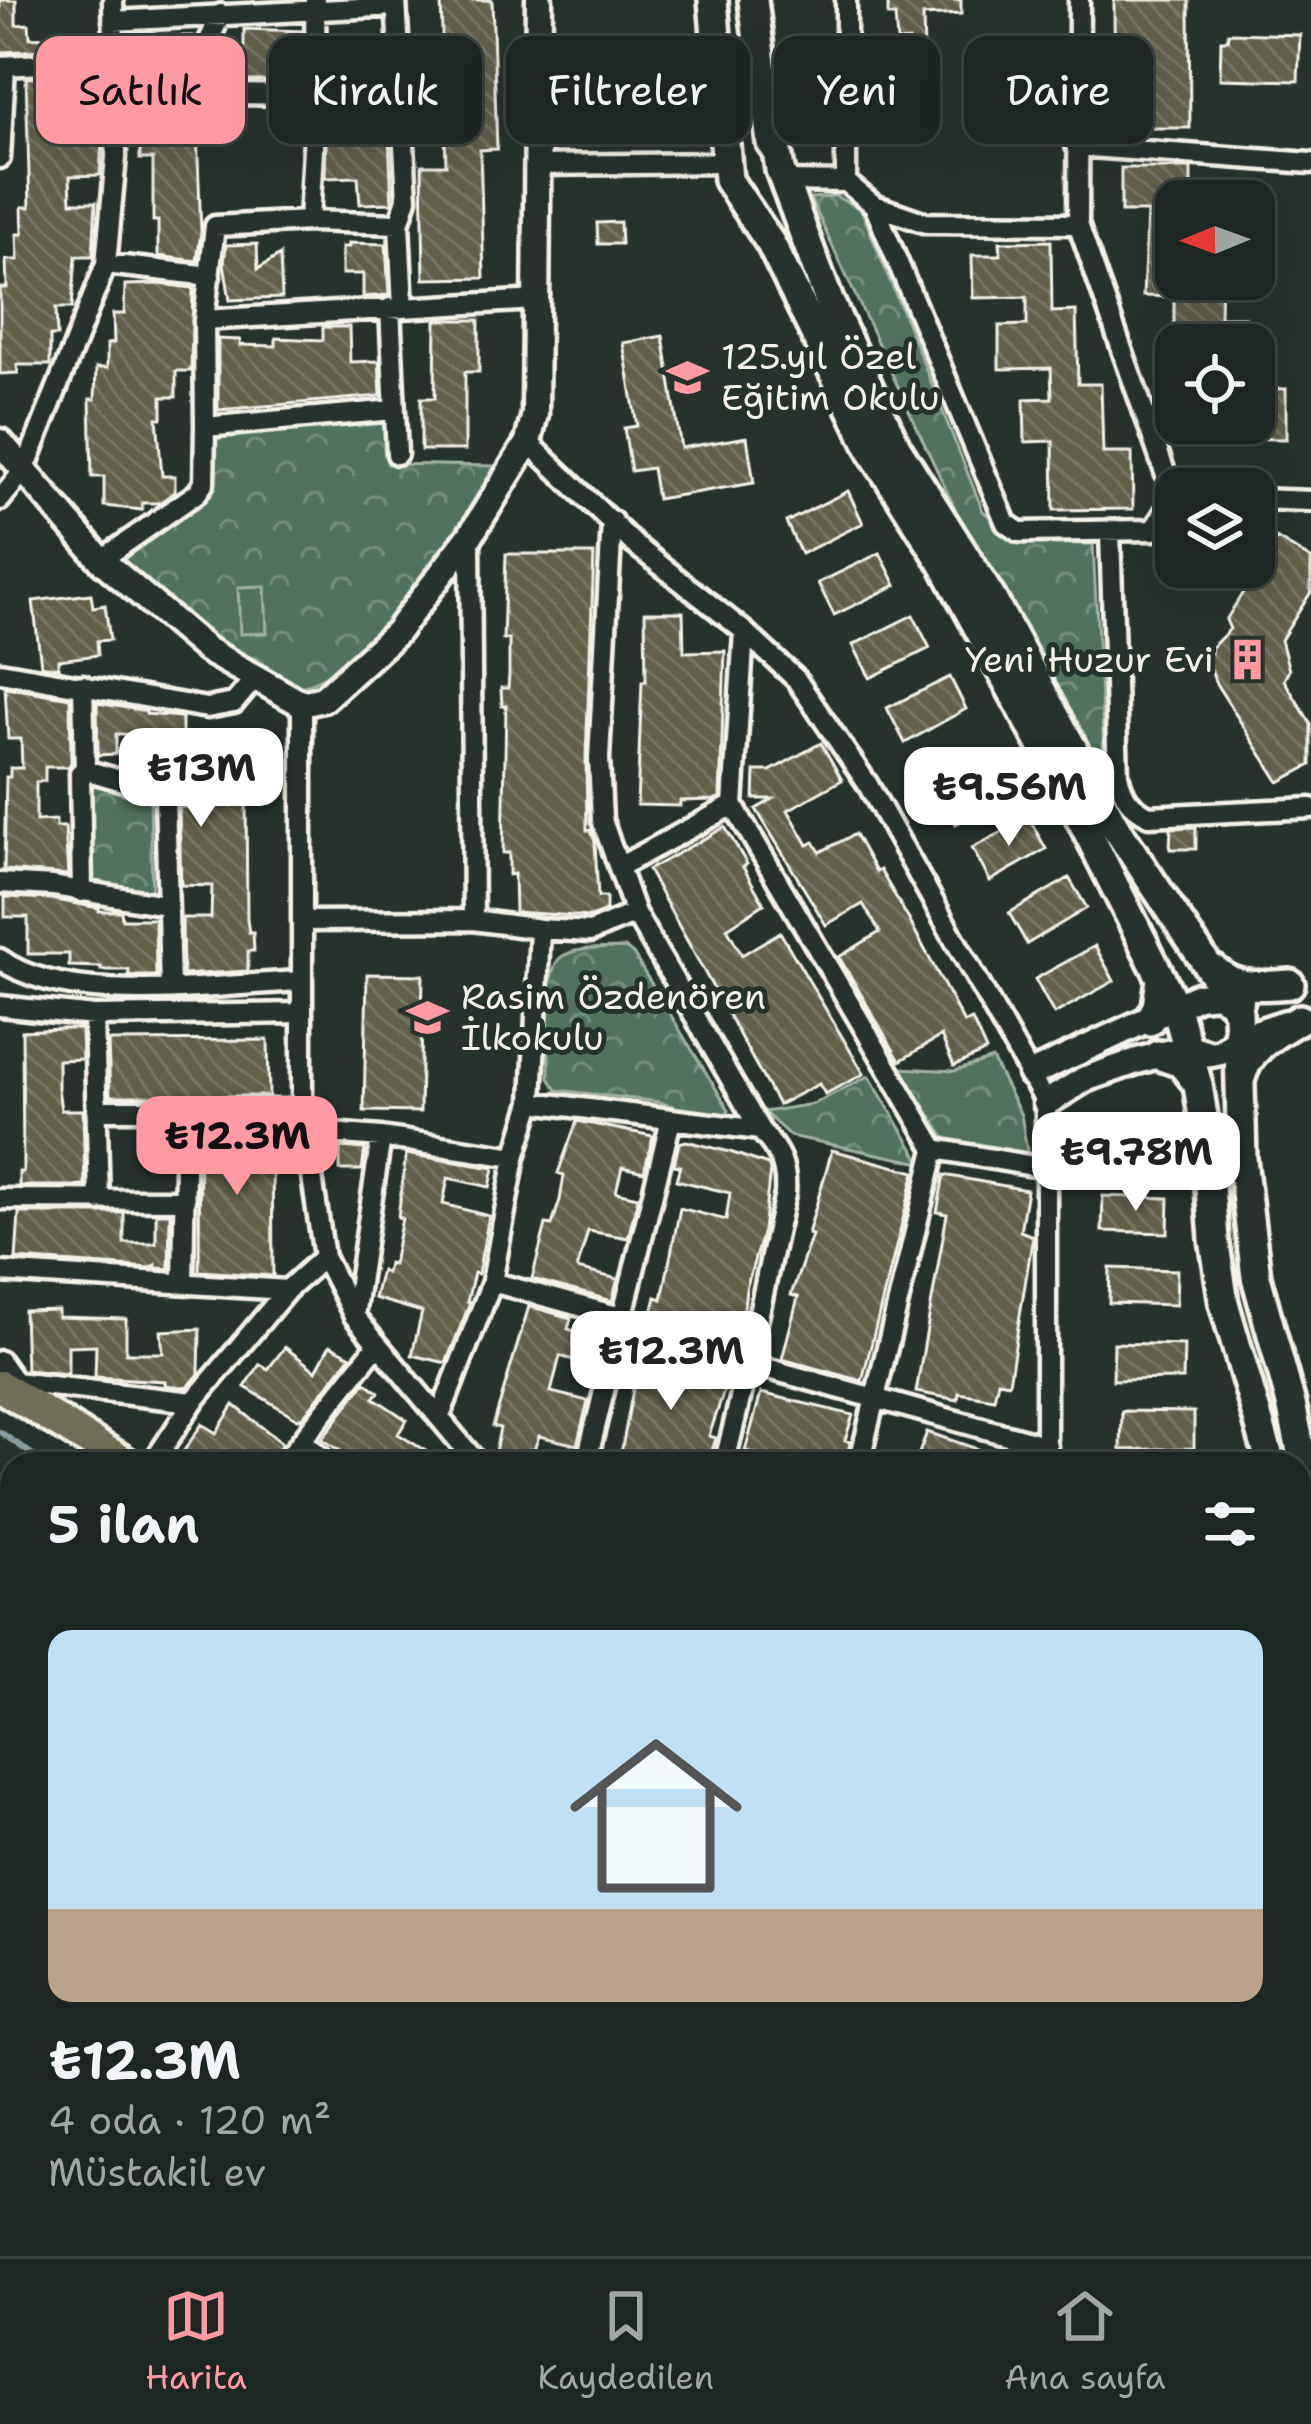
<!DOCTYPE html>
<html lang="tr">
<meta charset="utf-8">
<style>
body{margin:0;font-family:"Shantell Sans",sans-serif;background:#29322f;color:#f1f3f6;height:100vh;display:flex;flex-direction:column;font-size:45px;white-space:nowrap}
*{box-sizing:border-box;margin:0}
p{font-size:39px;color:#a0a5a5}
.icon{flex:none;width:66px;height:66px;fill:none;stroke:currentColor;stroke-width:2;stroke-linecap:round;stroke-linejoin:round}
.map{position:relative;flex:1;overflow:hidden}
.panel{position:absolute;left:0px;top:1452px;width:1311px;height:804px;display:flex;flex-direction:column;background:#1c2622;border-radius:36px 36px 0 0;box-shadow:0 12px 48px #0002,0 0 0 3px #3a4340}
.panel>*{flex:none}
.top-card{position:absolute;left:36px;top:36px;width:1239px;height:108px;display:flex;gap:24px}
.needle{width:78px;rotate:269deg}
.fabs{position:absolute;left:1155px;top:180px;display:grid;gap:24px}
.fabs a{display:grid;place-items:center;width:120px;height:120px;border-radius:24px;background:#1c2622;box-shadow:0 12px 48px #0002,0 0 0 3px #3a4340;font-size:60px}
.price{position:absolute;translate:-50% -102px;padding:0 27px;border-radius:24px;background:#fff;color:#222;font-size:39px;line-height:78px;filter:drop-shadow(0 3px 6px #0008)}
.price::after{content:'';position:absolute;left:50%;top:72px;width:36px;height:27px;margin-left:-18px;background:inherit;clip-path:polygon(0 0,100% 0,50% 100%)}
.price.selected{background:#ff9aa2;color:#111}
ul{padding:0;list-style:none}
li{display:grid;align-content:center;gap:24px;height:636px;padding:0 48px}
li span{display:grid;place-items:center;height:372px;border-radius:24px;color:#555}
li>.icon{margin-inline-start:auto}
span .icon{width:216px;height:216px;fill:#fffc;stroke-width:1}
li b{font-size:51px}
h2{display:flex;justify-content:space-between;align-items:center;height:144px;padding:0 48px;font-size:51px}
.pill{padding:0 42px;border-radius:24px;background:#1c2622;box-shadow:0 12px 48px #0002,0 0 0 3px #3a4340;font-size:42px;line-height:108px}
.pill.selected{background:#ff9aa2;color:#111}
.dock{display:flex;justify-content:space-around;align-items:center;height:168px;border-top:3px solid #3a4340;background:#1c2622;font-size:33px;color:#a0a5a5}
.dock a{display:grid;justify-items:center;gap:6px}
.dock .selected{color:#ff9aa2}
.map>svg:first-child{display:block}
</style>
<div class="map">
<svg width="1311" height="2256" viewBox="0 0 1311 2256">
<defs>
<pattern id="forest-crowns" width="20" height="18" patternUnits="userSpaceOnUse" patternTransform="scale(3)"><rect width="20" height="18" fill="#51735d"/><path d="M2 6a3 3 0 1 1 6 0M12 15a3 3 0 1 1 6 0" fill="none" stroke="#738e7c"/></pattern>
<pattern id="building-back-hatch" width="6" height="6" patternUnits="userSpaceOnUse" patternTransform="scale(3)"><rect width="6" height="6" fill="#62604c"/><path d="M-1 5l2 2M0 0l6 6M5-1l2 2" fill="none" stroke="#797766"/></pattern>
</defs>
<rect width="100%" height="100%" fill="#26332d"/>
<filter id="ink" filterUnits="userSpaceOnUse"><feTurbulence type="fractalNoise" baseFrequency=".00833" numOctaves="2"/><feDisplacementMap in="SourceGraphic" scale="24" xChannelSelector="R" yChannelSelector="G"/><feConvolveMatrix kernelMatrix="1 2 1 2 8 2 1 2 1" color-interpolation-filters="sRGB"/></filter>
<g filter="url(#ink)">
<path fill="url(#forest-crowns)" stroke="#a2b2a2" stroke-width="3" d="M835,196L861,209L983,511L1021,544H1093L1106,794L990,584L810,198Z
M385,417L388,464L495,466C446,544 388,659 296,689L210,645L119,563L209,491L211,445L222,435Z
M86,778L150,792L152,895L88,886Z
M625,948L633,954L729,1110L722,1121L659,1102L557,1090L549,1078C550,1052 542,974 560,958C574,946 607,949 625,948Z
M992,1059L1021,1115L1028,1156L945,1138L900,1068L955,1071Z
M869,1076L922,1163L790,1136L764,1112L813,1104Z"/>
<path fill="#51735d" stroke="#a2b2a2" stroke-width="3" d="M265,586L267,633L240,634L238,587Z"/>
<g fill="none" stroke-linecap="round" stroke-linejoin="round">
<path stroke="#8f9da1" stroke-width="6" d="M0,1432L46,1464
M1208,2244L1250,2254"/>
</g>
<path fill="url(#building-back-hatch)" stroke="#f4f1e8" stroke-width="3" d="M0,0H16V25L29,24L30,38L45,37L46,50L0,52Z
M441,0H492L497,149L480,150L484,278L424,279L422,165H446Z
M895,0H961V14L923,16L924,53L910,54L909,41L897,42L895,16H888V2Z
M1114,0H1189L1190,128H1141V123H1115Z
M244,29L302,31V81H217V57H244Z
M1228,33L1300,35L1298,81L1220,79L1221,40H1228Z
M153,36H193L190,80H155Z
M354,41V47L385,48L392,203L360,204L358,177L325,178L329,42Z
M678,55L680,118L634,119L632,57Z
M94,75L102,141L100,175L70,176L71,202H96L93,256H76L72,308H56L57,336H50V365H17L18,373L0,374V288H7L6,260H18L17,234H23L22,207H30L26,78Z
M150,107H211V133H197L201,232L197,261L158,256V221H153V159H140V135H151Z
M1121,168H1191V201H1176V279H1221L1220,317H1245V345H1174V297L1143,296L1147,212H1121Z
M620,222L621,244H598L597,223Z
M1051,241L1052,312L1076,311L1078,384H1101L1103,453H1132L1133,509L1054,510L1053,441L1025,442L1024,399L1052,398L1051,368L999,369V326L1027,325V297L973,298L972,255H1001L1000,242Z
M349,243L386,244L389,295L363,297V274H342V247H349Z
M257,244L258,269L280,255L282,298L230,300L224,263L226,245Z
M159,284L193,288L191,371H176V397H162V418H157L162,476H175V492L159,503H142V510L104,506V477H92L90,399H95L96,368H107V344L114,343L113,314H124L125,285Z
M436,320H479V372H465V450H421V398H435Z
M323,327H349L350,362L379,361L381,396L218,410V339L240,340V345L276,346V338L323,340Z
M663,336L681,448L747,437L754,483L657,499L652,468L631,471L624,428L637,426L623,343Z
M1254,388L1286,389V439L1198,438L1199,423H1254Z
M848,491L863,523L801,554L786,522Z
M1276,538L1311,559V592L1281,640L1289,670L1284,680L1311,724V765L1279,782L1215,682L1209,662L1212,647L1230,629L1226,620Z
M880,553L896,585L834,615L818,583Z
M506,554H594L586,757L587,830H591L595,842L598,897H606V911L590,917L515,912L514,874L509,875V853H503L506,706H502L501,688H508L509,674V639H503Z
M91,594L93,607L105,605L110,640L97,641L98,655L58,660V668L41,665L33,601Z
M645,612H683L684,652L725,651L720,797L714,800L680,801V806L637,805L642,681H646Z
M913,615L930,648L870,678L853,645Z
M950,677L966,709L905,743L887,708Z
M5,687L70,698L71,763L68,767H45V781L36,782V821L56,820V827H65L68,875L4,870L6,777H10V768H22L21,739H8Z
M97,703L146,711V714L182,717V733L245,735L246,772H255V795H246L247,920L249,932H253L254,951H248V971L183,975L182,918H211L212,886L181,885L179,807L216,808L224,798L222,789L213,783L191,781V777L152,775L149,735L116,734V754L98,755Z
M821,743L842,780L788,810L808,845L814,842L820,852L855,834L876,872L880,870L908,918L964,1023L972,1020L986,1051L954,1066L941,1036L900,1061L839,957L880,932L863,904L826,925L756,809L773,799H754L755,771H770Z
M999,753L1019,789L956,824L935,785Z
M1029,818L1046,849L990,881L972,848Z
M725,827L747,864L743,867L764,904L727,928L742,955L780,932L864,1074L825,1094L819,1084L778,1105L648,870Z
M1196,827V849H1170L1171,828Z
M1069,878L1087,908L1027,944L1009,913Z
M5,897L51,899L99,908V911H121L122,919H155L156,976H129V970H101V967L69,966V954H28V917H5Z
M1095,946L1114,981L1054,1014L1035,979Z
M367,974L423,975L420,1112L364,1111Z
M61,1029H81L82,1059L58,1060V1088L61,1110H83L85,1186H19V1172H23L22,1031Z
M268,1040L269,1096H110L108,1041Z
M1098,1120L1164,1122L1163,1157L1097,1155Z
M577,1121L653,1136L644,1172L622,1167L616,1192L638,1197L628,1238L588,1231L577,1269L618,1279L612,1301L532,1279L546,1224L552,1225L560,1200L564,1175L558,1173Z
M200,1124H279V1144H272L273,1276L199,1271Z
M686,1141L730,1152L768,1165L770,1170L763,1231L746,1289L742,1328L733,1346L691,1336L695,1324L652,1313L656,1297L662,1299L680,1208L726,1220L730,1193L676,1180L680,1166L674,1165L679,1143Z
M340,1147L365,1149L362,1170H340Z
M832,1150L915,1172L862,1381L782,1359L798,1297L791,1295L812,1235L808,1234Z
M406,1154L494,1168L490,1187L448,1178L443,1204L489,1216L478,1274L474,1273L467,1302L470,1303L446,1363L412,1355L422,1312L374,1298L381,1270L386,1273L388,1263L393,1264L402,1218L398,1217Z
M944,1175L1027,1190L1020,1231L1033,1236L1019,1321L1009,1383L998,1381L994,1399L959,1393L958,1400L916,1392L947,1214L937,1212Z
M1103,1196L1169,1198L1168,1233L1102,1231Z
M19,1213H124V1243H156V1213H170L169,1269L156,1268V1265L151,1268L16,1259Z
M1110,1268L1177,1270L1176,1305L1109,1303Z
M529,1306L571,1318L568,1329L603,1340L596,1367L560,1356L551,1392L588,1401L577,1445L539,1436L530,1461L495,1452L500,1428L493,1426Z
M58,1310V1317L126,1319V1353H163L161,1331L200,1329L199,1374L189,1386L180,1387L165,1385V1381L95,1377L96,1345L68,1346V1374L26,1370L24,1311Z
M1114,1343L1184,1345L1183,1379L1113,1380Z
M330,1345L351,1356L303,1417L298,1419L245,1387L260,1364L268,1369L285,1347L316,1371Z
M640,1352L729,1376L709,1436L716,1438L710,1458L703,1456L700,1464H619Z
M365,1382L379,1392L374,1398L407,1420L398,1434L447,1464H342L348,1456L322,1439Z
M761,1393L853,1415L845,1440L850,1442L846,1464H754L756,1454L745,1451Z
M234,1405L282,1443L270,1464H175L202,1424L216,1433Z
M1122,1411L1194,1412V1448L1121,1450Z
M927,1432L974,1448L1012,1464H915Z"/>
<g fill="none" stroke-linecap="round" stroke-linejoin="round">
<defs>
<path id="minor" d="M396,0L407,199L399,224L403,308
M846,0V182
M113,21L396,6
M0,66L114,61
M203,92V54L221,14
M115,93L316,95
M1076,146L1311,163
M0,158L5,66
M537,165L724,163
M785,181L846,182L874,205L926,223L1078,224
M874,205L1006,523L1019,532L1153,530L1174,498L1078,224L1079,0
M309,221L316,95L315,0
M106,264L210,276
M390,308L397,454
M204,320L536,300
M205,427L204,320L215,226L309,221L399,224
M528,442L635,545L744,631L796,679L867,783L1046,1103V1464
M1254,499L1311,501
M0,500L25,469L106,264L116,157L113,0
M612,521L599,758L602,820L635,913L760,1130C779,1151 787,1165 785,1194C764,1284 748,1374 724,1464
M1110,533L1118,775C1123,796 1129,806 1149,816L1311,808
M101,560L197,493L204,483L205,427L394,410
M744,631L733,805L935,1149L859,1464
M0,672L207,708L234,703L255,678
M302,704V1110L324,1257L354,1316L478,1464
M85,770L165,793L211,796
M165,793L170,990
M619,867L733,805
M0,883L53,886L165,905
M82,892L80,773L85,770L83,685
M304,921L473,920
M540,929L590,932L635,913
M0,959C67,1009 220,984 302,981
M0,1006L94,1016L302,1013
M94,1016L99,1201
M532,1102L760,1130
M98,1110H302
M305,1131L381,1137L354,1316
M381,1137L515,1157
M935,1149L1045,1168
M0,1199L185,1200
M0,1272L287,1290
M492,1282L624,1318L650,1341L751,1364L1047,1446
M183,1283L186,1109
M0,1361L15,1382L193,1402L287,1290L324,1257
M440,1416L492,1282L515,1157L532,1102L540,929L473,920L470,536
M303,1442L329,1464
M152,1464L193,1402
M283,1464L377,1345
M586,1464L671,1120
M0,1592L12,1573
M12,1844L9,1855L12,1856
M0,2201L12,2188
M1089,2244L1134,2256
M44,2256L46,2244
M720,2256L753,2244
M861,2256V2244"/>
<path id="tertiary" d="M0,442L101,560L207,650L302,704L323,699L396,633L470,536L528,442L535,414L539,0
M1031,1074L1198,996L1217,994L1233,1003L1241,1001
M1046,1103L1085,1079L1137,1061L1189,1047L1211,1054L1221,1052L1237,1039L1286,1023
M1287,2256L1292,2244"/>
<path id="secondary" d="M713,0L728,180L771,244L874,454L943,563L1071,799L1176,1008L1198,1085L1206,1135L1214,1239L1224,1303L1271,1464
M753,0L771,143L777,151L780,170L829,301L896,447L992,599L1114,825L1238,1011L1242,1159L1256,1277L1291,1404L1311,1498
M1215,970C1237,990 1262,986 1290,984
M1149,1021L1157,1007L1161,979
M1158,1055L1181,1063L1197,1083
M1240,1081C1248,1048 1272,1036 1300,1019
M1299,1572L1311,1620"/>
<path id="primary" d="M0,1386L127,1464
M1299,2217H1302"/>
</defs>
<use href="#minor" stroke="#f4f1e8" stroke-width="27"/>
<use href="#tertiary" stroke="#f4f1e8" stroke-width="33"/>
<use href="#secondary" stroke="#f4f1e8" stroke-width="36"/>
<use href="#primary" stroke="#f4f1e8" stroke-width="39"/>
<use href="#minor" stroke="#26332d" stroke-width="18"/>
<use href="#tertiary" stroke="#26332d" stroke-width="24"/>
<use href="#secondary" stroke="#26332d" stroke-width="27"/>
<use href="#primary" stroke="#706f59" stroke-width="30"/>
</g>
</g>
<defs>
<symbol id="school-bare" viewBox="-9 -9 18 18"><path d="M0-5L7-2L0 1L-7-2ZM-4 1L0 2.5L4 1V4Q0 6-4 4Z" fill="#ff9aa2" stroke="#26332d" stroke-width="2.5" paint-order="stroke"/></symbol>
<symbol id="building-bare" viewBox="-9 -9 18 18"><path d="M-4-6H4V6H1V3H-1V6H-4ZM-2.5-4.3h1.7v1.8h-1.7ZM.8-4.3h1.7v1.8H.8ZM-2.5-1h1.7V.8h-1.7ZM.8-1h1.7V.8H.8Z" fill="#ff9aa2" stroke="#26332d" stroke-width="2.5" paint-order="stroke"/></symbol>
</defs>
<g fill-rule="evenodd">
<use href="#school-bare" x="658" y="348" width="59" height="59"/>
<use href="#building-bare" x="1218" y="630" width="59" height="59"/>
<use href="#school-bare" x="398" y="988" width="59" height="59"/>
</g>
<g text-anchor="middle" stroke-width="10" stroke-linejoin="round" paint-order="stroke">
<g font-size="36" fill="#f4f1e8" stroke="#26332d" text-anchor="start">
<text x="721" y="369">125.yıl Özel<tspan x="721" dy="41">Eğitim Okulu</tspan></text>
<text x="1214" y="672" text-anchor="end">Yeni Huzur Evi</text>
<text x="461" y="1009">Rasim Özdenören<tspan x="461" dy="41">İlkokulu</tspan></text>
</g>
</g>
</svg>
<div class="fabs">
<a><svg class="needle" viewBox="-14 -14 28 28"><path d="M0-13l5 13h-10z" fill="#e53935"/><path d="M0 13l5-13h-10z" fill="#a0a5a5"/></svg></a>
<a><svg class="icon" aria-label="locate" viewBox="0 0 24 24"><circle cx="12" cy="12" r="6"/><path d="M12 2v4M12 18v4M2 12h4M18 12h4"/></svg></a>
<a><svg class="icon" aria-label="layers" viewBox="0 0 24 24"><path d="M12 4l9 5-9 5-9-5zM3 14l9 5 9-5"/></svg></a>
</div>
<b class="price" style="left:201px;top:830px">₺13M</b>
<b class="price" style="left:1009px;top:849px">₺9.56M</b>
<b class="price selected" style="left:237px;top:1198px">₺12.3M</b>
<b class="price" style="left:1136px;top:1214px">₺9.78M</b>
<b class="price" style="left:671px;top:1413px">₺12.3M</b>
<div class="top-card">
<a class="pill selected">Satılık</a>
<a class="pill">Kiralık</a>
<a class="pill">Filtreler</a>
<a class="pill">Yeni</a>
<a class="pill">Daire</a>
</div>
<section class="panel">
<h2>5 ilan<svg class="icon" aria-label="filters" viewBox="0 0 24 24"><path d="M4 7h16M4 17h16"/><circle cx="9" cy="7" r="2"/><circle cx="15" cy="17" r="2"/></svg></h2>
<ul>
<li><span style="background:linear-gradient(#bfe0f5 75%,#b9a48a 0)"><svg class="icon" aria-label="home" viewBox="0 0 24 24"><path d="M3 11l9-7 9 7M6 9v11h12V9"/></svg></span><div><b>₺12.3M</b><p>4 oda · 120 m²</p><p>Müstakil ev</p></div></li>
</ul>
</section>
</div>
<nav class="dock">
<a class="selected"><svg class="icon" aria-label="map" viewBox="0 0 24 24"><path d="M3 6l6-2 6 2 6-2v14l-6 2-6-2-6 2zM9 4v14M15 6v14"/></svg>Harita</a>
<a><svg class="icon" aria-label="saved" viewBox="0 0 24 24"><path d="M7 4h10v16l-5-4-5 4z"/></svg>Kaydedilen</a>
<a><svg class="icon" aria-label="home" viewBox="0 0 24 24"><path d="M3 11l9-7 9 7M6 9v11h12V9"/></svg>Ana sayfa</a>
</nav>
